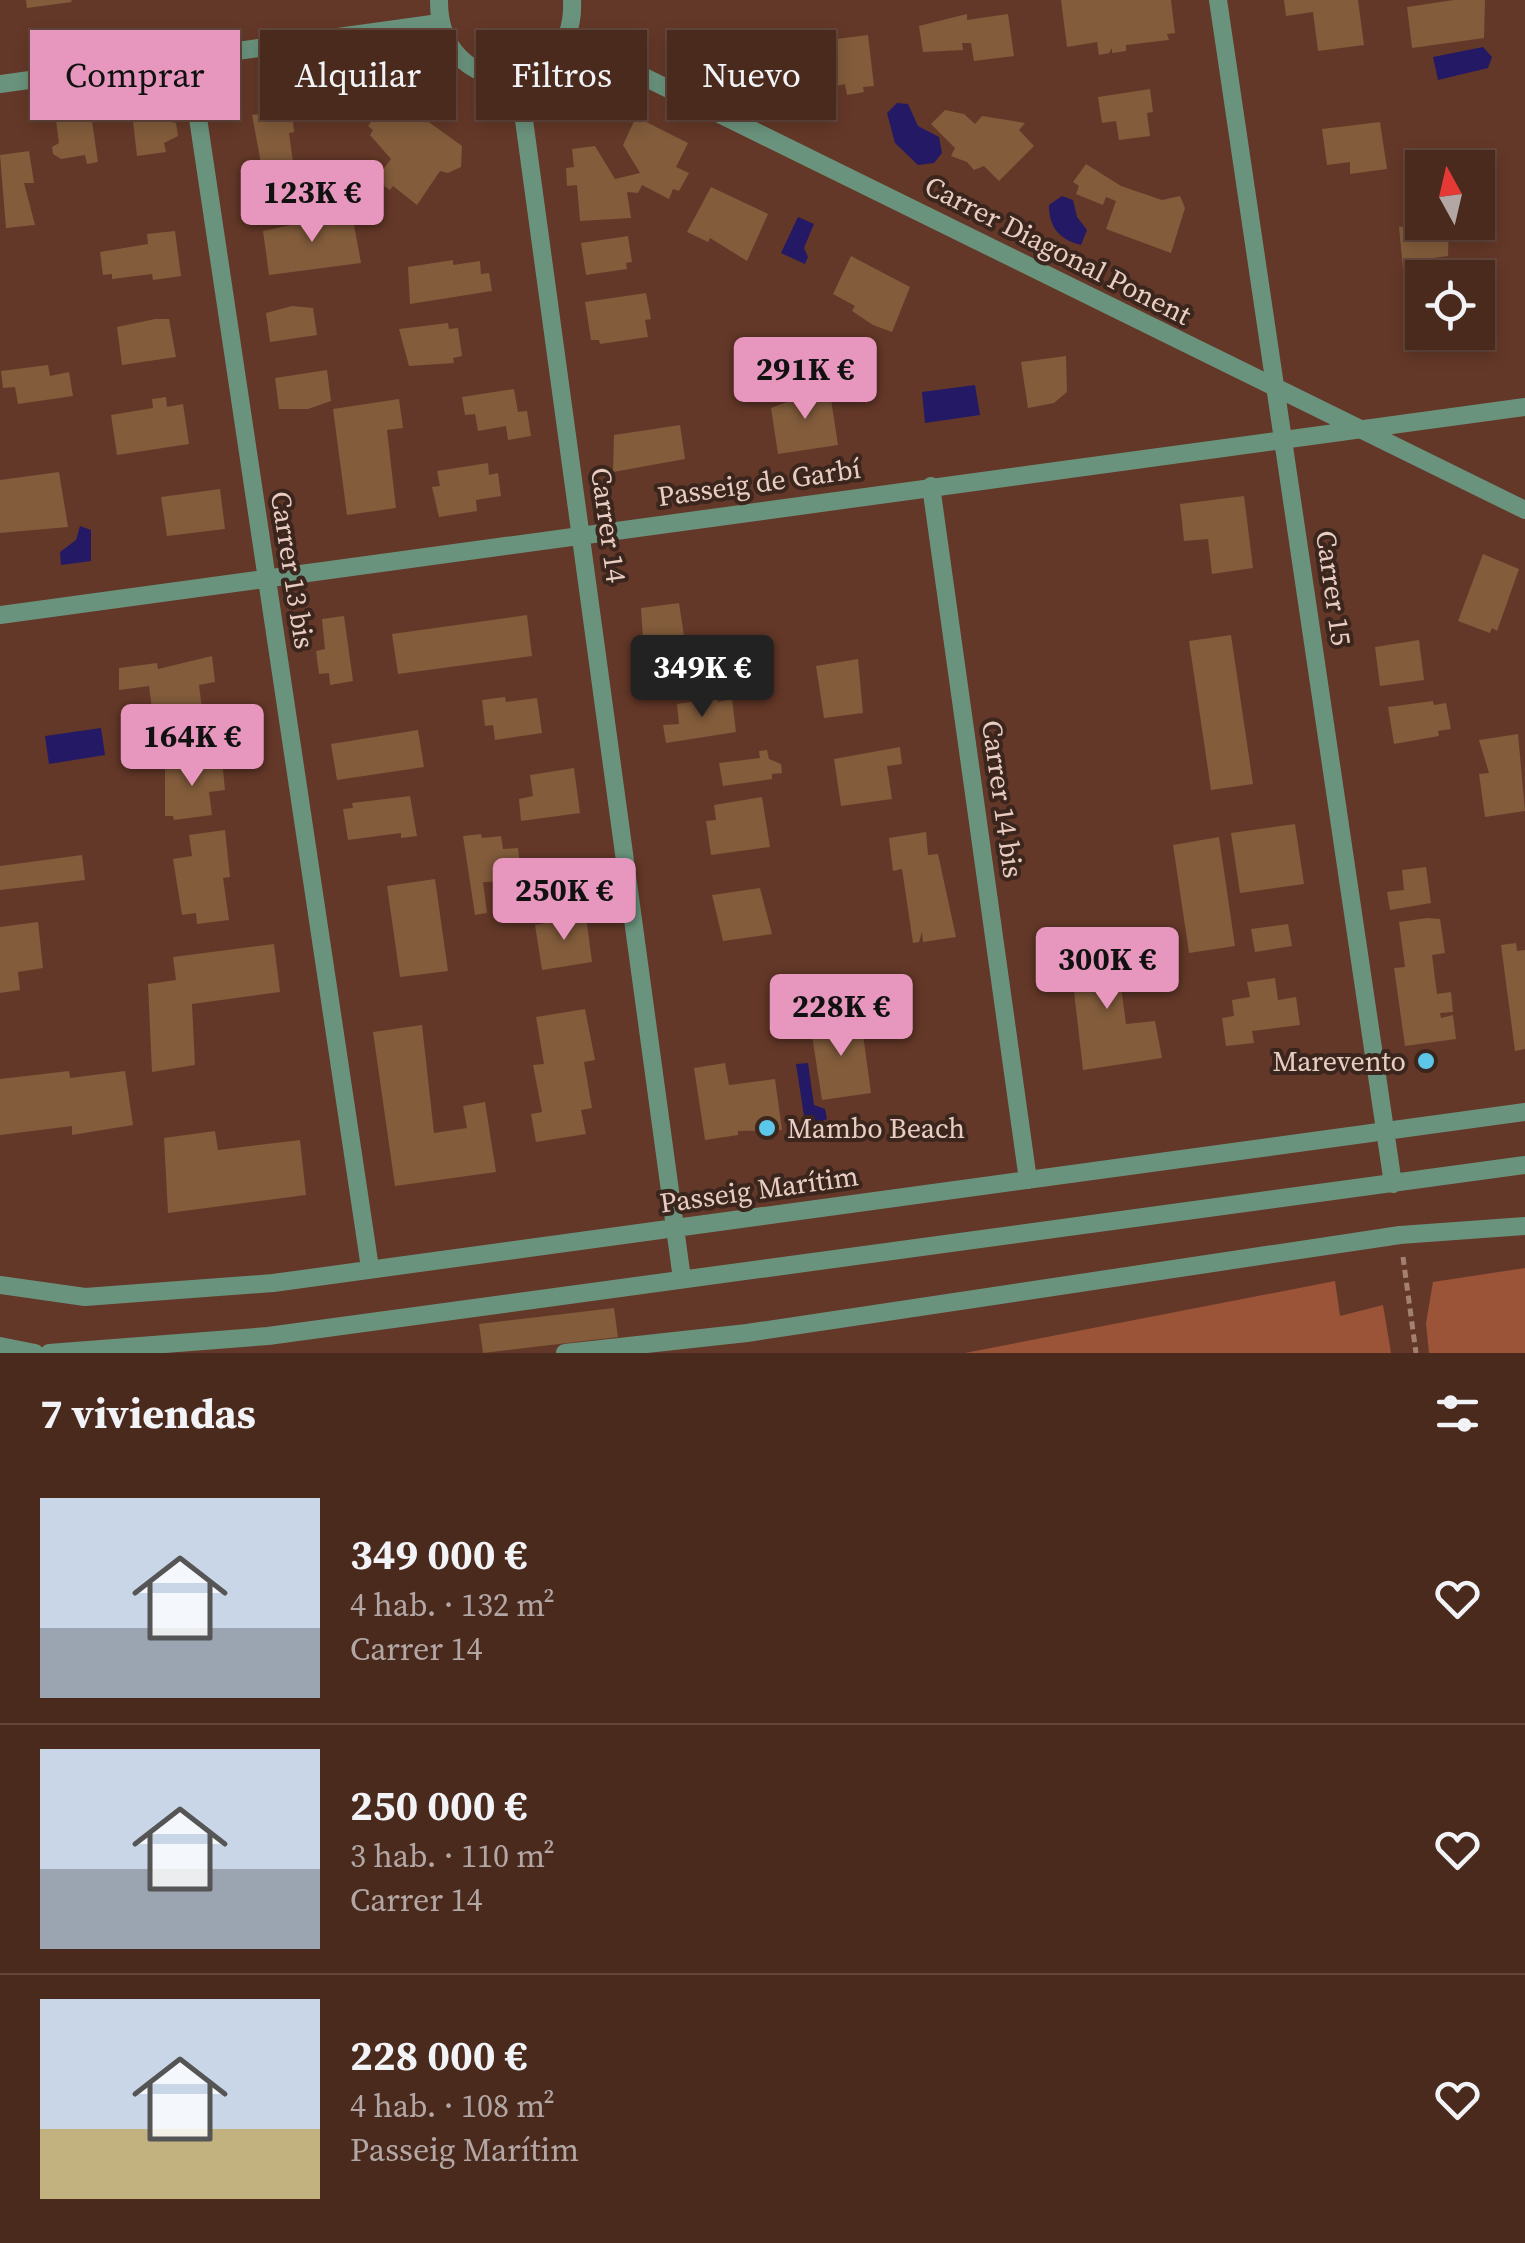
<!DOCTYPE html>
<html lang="es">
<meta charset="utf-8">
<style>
body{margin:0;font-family:"Source Serif 4",serif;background:#523227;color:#f1f3f6;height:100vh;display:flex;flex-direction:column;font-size:38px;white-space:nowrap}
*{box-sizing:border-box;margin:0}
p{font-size:32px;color:#b2a7a4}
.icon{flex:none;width:55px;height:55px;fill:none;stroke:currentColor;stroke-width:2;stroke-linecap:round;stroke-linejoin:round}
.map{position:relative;height:1353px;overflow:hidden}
.sheet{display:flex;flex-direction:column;background:#4b2a1e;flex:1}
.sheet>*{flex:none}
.guide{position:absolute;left:30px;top:30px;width:1000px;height:90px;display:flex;gap:20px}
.needle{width:65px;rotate:352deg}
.fabs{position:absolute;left:1405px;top:150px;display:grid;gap:20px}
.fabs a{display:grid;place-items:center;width:90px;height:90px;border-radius:0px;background:#4b2a1e;box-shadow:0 5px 15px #0003,0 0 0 2px #62463c;font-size:50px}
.price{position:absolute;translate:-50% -85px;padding:0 22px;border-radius:10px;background:#e797bd;color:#111;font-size:32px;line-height:65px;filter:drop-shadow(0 2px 5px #0008)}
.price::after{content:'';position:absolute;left:50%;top:60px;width:30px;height:22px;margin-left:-15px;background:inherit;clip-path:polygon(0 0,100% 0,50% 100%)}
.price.selected{background:#222;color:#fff}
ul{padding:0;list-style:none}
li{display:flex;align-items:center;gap:30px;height:250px;padding:0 40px}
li+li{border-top:2px solid #62463c}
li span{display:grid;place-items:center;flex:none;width:280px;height:200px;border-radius:0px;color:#555}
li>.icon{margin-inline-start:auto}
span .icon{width:120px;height:120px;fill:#fffc;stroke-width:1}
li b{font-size:42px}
h2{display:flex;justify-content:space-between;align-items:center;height:120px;padding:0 40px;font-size:42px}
.pill{padding:0 35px;border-radius:0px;background:#4b2a1e;box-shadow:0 5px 15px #0003,0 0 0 2px #62463c;font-size:35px;line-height:90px}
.pill.selected{background:#e797bd;color:#111}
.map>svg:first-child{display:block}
</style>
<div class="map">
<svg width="1525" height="1353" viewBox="0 0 1525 1353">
<rect width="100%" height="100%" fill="#643828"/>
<path fill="#9c5439" d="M1525,1268V1353H1429L1426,1323L1433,1282Z
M1335,1281L1340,1316L1383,1305L1391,1353H965Z"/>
<path fill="#231965" d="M1483,47L1492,57L1488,68L1438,80L1433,57Z
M740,56L774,79L767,90L731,72Z
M897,103L908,104L918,126L939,137L942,153L934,163L918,165L895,143L887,113Z
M1062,196L1073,200L1077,217L1087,230L1081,245C1058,239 1049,226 1049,205Z
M798,217L814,224L804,248L808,257L805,264L781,253Z
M975,385L980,415L925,423L922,392Z
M80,526L91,530V561L61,565L60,552L76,540Z
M101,728L105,755L49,764L45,736Z
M808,1063L814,1105L825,1109L827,1119L806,1129L796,1064Z"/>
<path fill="#825c3b" d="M26,0H71L72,2L27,8Z
M1061,0H1171L1175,33L1167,34L1169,40L1126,45V51L1112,53V48L1109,53L1099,55L1097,42L1067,47Z
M1284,0H1358L1364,45L1318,51L1313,12L1286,16Z
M1454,0H1485L1484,38L1412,48L1407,7Z
M967,14V20L1008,14L1014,56L974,61L971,43H962L963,50L923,52L919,26Z
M868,35L874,86L863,87L864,92L847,95L845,84L823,89L822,81L807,82L768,64L766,48Z
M391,69L432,96L419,115L462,146L461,167L448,173L440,171L417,205L393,186L390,190L375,180L391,159L370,135L373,130L368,126L377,114L365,105Z
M1150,89L1153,112L1147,113L1150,136L1119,140L1116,121L1102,123L1098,97Z
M164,98L167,121L176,123L178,136L164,143L166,152L137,156L131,104Z
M292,110L294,132L289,133L293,162L276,165L278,177L264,179L252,115Z
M945,110L964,114L975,124L982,116L1025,123L1019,130L1034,146L999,181L984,166L974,170L967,162L951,156L955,148L931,124Z
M91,115L98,162L87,164L85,155L61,159L53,154L52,147L59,143L56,120Z
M636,117L688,143L676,167L689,173L679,191L673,189L669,199L642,185L638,193L627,192L631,218L580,221L577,185L567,186L566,168L574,167L572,149L595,146L615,179L640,173L623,145Z
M1380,122L1387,169L1350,174V162L1327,165L1322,129Z
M29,151L34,183H24L35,225L6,228L0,155Z
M1086,164L1121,186L1162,200L1180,196L1185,208L1171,253L1106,229L1116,201L1106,197L1103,205L1076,194L1079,186L1073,182Z
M711,187L768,214L747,261L710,238L708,242L687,232Z
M352,214L361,263L269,275L263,231L296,224L295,220Z
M1449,222L1448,256L1425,259L1428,277L1404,280L1399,227Z
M175,231L181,276L153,280L152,274L112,279V274L103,275L100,252L148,244L147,234Z
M628,236L632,262L626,263L627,269L586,275L581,243Z
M851,256L910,287L892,332L873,325L852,311L855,306L833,294Z
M453,260V265L480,261L481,274L489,273L492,291L410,304L408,267Z
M646,293L651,319L645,320L648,337L600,344L599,340H591L585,302Z
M292,306L313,308L317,335L270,342L266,313Z
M155,319H169L176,357L122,365L117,327Z
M448,323L449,329L458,328L462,356L453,358L454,363L409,366L399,329Z
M1066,356L1067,392L1054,403L1028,408L1021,362Z
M48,365L50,376L69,372L73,396L18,404L15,387L3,388L1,371Z
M327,370L331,401L308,409H279L275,378Z
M829,386L838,445L778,454L771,408L798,398V391Z
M514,389L518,412L527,411L531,436L508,440L506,426L478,431L475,414L465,415L462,397Z
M166,397L167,407L183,404L189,444L117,455L111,415L153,408L152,399Z
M399,399L403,428L387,430L396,508L347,515L333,409Z
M680,425L685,459L613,472L614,435Z
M488,463L489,475L498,473L501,496L476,500L477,511L439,517L432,487L440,486L437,471Z
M59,472L68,527L0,533V480Z
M220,489L225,529L167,536L161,497Z
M1244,496L1253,568L1212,574L1208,539L1184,541L1180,504Z
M1483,554L1519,569L1497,631L1492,628L1490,633L1458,621Z
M679,603L686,649L644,655L641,608Z
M527,615L532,656L398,674L392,634Z
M344,616L353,681L330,685L329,673L319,674L316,651L325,649L322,619Z
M1231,635L1253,784L1211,790L1189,641Z
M1419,640L1424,680L1380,686L1375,647Z
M212,656L215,682L199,685L203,717L154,724L149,686L119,690V668L157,663L158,669Z
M858,659L863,713L824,718L816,666Z
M505,697L506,702L537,698L542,733L495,740L493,725L485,726L482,700Z
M717,698L718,702L732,699L736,732L666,743L663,725L679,724L677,704Z
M1433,701L1434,705L1446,703L1451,729L1438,731L1439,736L1394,744L1388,707Z
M418,730L424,767L337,780L331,744Z
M1518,734L1525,811L1485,817L1479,774L1489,773L1479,740Z
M900,747L902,764L887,766L892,799L841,806L834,759Z
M767,750L769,759L781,764L782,773L772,774V779L723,786L719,763L760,758L759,751Z
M222,760L225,790L209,792L212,815L174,820L173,816H165V768Z
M574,768L580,813L521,821L519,799L533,796L530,775Z
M410,796L417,836L401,838V833L348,840L343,809L353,808L352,803Z
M762,797L770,847L711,855L706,821L716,820L714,805Z
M1295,824L1304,884L1240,893L1231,833Z
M225,830L230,877L223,878L229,920L197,924L196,913L182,915L173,859L192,856L189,835Z
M926,832L928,855L938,854L956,937L923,942L922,932L919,942L913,943L902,869L893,871L889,838Z
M481,834L482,838L501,836L503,849L518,848L522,881L483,882L487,913L475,915L463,836Z
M1219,837L1235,946L1189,953L1173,845Z
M82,855L85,880L0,890V866Z
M1426,867L1431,903L1390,910L1387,892L1404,890L1402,870Z
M435,879L448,971L400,977L387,886Z
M760,888L772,934L723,941L712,895Z
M586,916L592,962L542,970L535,925Z
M1427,918L1440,919L1445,953L1432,955L1437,994L1451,992L1453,1012L1440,1013L1441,1018L1453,1015L1456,1039L1405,1046L1394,968L1405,967L1399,922Z
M38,922L43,968L18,972L20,990L0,993V927Z
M1288,924L1292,946L1255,952L1251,929Z
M1115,941L1126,1024L1155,1021L1162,1058L1083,1070L1069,948Z
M1516,943L1517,951L1525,950V1049L1515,1051L1501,945Z
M274,944L280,992L192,1004L195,1065L152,1072L148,984L176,980L173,957Z
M1275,978L1278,1000L1296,997L1300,1025L1252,1031L1254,1043L1226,1046L1222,1018L1234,1016L1232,1000L1250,997L1247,982Z
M585,1009L595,1060L584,1062L592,1108L581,1110L586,1134L536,1142L531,1114L542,1112L533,1065L544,1064L536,1017Z
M819,1018L832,1025L861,1020L871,1093L822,1100L811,1029Z
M422,1025L434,1133L467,1128L463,1106L485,1102L496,1172L395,1186L373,1032Z
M725,1063L729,1085L775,1079L782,1130L738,1131V1135L705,1140L694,1068Z
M69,1071L70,1078L125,1071L133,1125L72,1135V1126L0,1135V1079Z
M215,1131L218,1150L300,1140L306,1195L168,1213L164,1138Z
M614,1308L618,1337L483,1353L479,1324Z"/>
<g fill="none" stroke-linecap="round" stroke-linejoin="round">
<path stroke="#a48073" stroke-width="5" stroke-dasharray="8 5" stroke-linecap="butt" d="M1403,1257L1416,1353"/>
<path stroke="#6a937d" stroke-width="18" d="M439,0C438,103 577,101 572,0
M1218,0L1393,1184
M567,39L1525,510
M189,58L370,1268
M518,76L682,1279
M0,84L439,23
M931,486L1028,1180
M0,615L1525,407
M0,1285L85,1297L273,1283L1525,1112
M0,1346L35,1353
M49,1353L268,1336L1525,1165
M565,1353L747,1333L1400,1235L1525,1226"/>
</g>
<g fill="#5cc7e8" stroke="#3b261e" stroke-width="4">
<circle cx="1426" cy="1061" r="10"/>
<circle cx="767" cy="1128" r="10"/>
</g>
<g text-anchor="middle" stroke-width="8" stroke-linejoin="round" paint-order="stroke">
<g font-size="28" fill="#e9cdc3" stroke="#3b261e">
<text transform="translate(1058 250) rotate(27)" y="10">Carrer Diagonal Ponent</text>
<text transform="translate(759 482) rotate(-8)" y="10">Passeig de Garbí</text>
<text transform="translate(609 525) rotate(82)" y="10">Carrer 14</text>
<text transform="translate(293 570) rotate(81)" y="10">Carrer 13 bis</text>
<text transform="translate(1334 588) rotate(82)" y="10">Carrer 15</text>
<text transform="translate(1003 799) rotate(82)" y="10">Carrer 14 bis</text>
<text transform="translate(759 1189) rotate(-8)" y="10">Passeig Marítim</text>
</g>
<g font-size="28" fill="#e9cdc3" stroke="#3b261e" text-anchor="end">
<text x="1406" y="1071">Marevento</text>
<text x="787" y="1138" text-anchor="start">Mambo Beach</text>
</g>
</g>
</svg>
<div class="fabs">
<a><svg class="needle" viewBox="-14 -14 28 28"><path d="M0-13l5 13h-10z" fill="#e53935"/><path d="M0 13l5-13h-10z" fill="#b2a7a4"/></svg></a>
<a><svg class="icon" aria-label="locate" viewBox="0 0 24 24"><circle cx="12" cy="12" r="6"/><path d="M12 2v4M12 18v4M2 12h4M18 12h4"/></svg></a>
</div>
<b class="price" style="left:312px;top:245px">123K €</b>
<b class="price" style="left:805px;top:422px">291K €</b>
<b class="price selected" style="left:702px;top:720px">349K €</b>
<b class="price" style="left:192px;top:789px">164K €</b>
<b class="price" style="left:564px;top:943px">250K €</b>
<b class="price" style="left:1107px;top:1012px">300K €</b>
<b class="price" style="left:841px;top:1059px">228K €</b>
<div class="guide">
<a class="pill selected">Comprar</a>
<a class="pill">Alquilar</a>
<a class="pill">Filtros</a>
<a class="pill">Nuevo</a>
</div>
</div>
<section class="sheet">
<h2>7 viviendas<svg class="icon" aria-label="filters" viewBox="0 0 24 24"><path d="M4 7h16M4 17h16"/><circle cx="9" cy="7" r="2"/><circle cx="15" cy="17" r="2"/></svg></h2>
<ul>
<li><span style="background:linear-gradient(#c9d6e8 65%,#9aa5b1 0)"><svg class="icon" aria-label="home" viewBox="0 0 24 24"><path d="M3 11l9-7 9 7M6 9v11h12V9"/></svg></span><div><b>349 000 €</b><p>4 hab. · 132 m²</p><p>Carrer 14</p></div><svg class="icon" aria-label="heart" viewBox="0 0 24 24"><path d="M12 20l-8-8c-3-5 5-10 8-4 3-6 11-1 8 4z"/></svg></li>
<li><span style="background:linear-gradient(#c9d6e8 60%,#9aa5b1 0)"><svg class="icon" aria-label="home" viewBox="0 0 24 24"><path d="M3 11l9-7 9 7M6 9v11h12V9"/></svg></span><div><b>250 000 €</b><p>3 hab. · 110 m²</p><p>Carrer 14</p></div><svg class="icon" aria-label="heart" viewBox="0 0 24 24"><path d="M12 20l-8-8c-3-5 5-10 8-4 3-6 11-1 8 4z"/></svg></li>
<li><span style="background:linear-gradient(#c9d6e8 65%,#c2b280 0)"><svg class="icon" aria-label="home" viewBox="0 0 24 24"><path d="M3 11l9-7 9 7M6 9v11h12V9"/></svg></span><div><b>228 000 €</b><p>4 hab. · 108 m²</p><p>Passeig Marítim</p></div><svg class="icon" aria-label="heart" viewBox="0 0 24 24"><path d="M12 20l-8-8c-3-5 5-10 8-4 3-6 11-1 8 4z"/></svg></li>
</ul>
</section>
